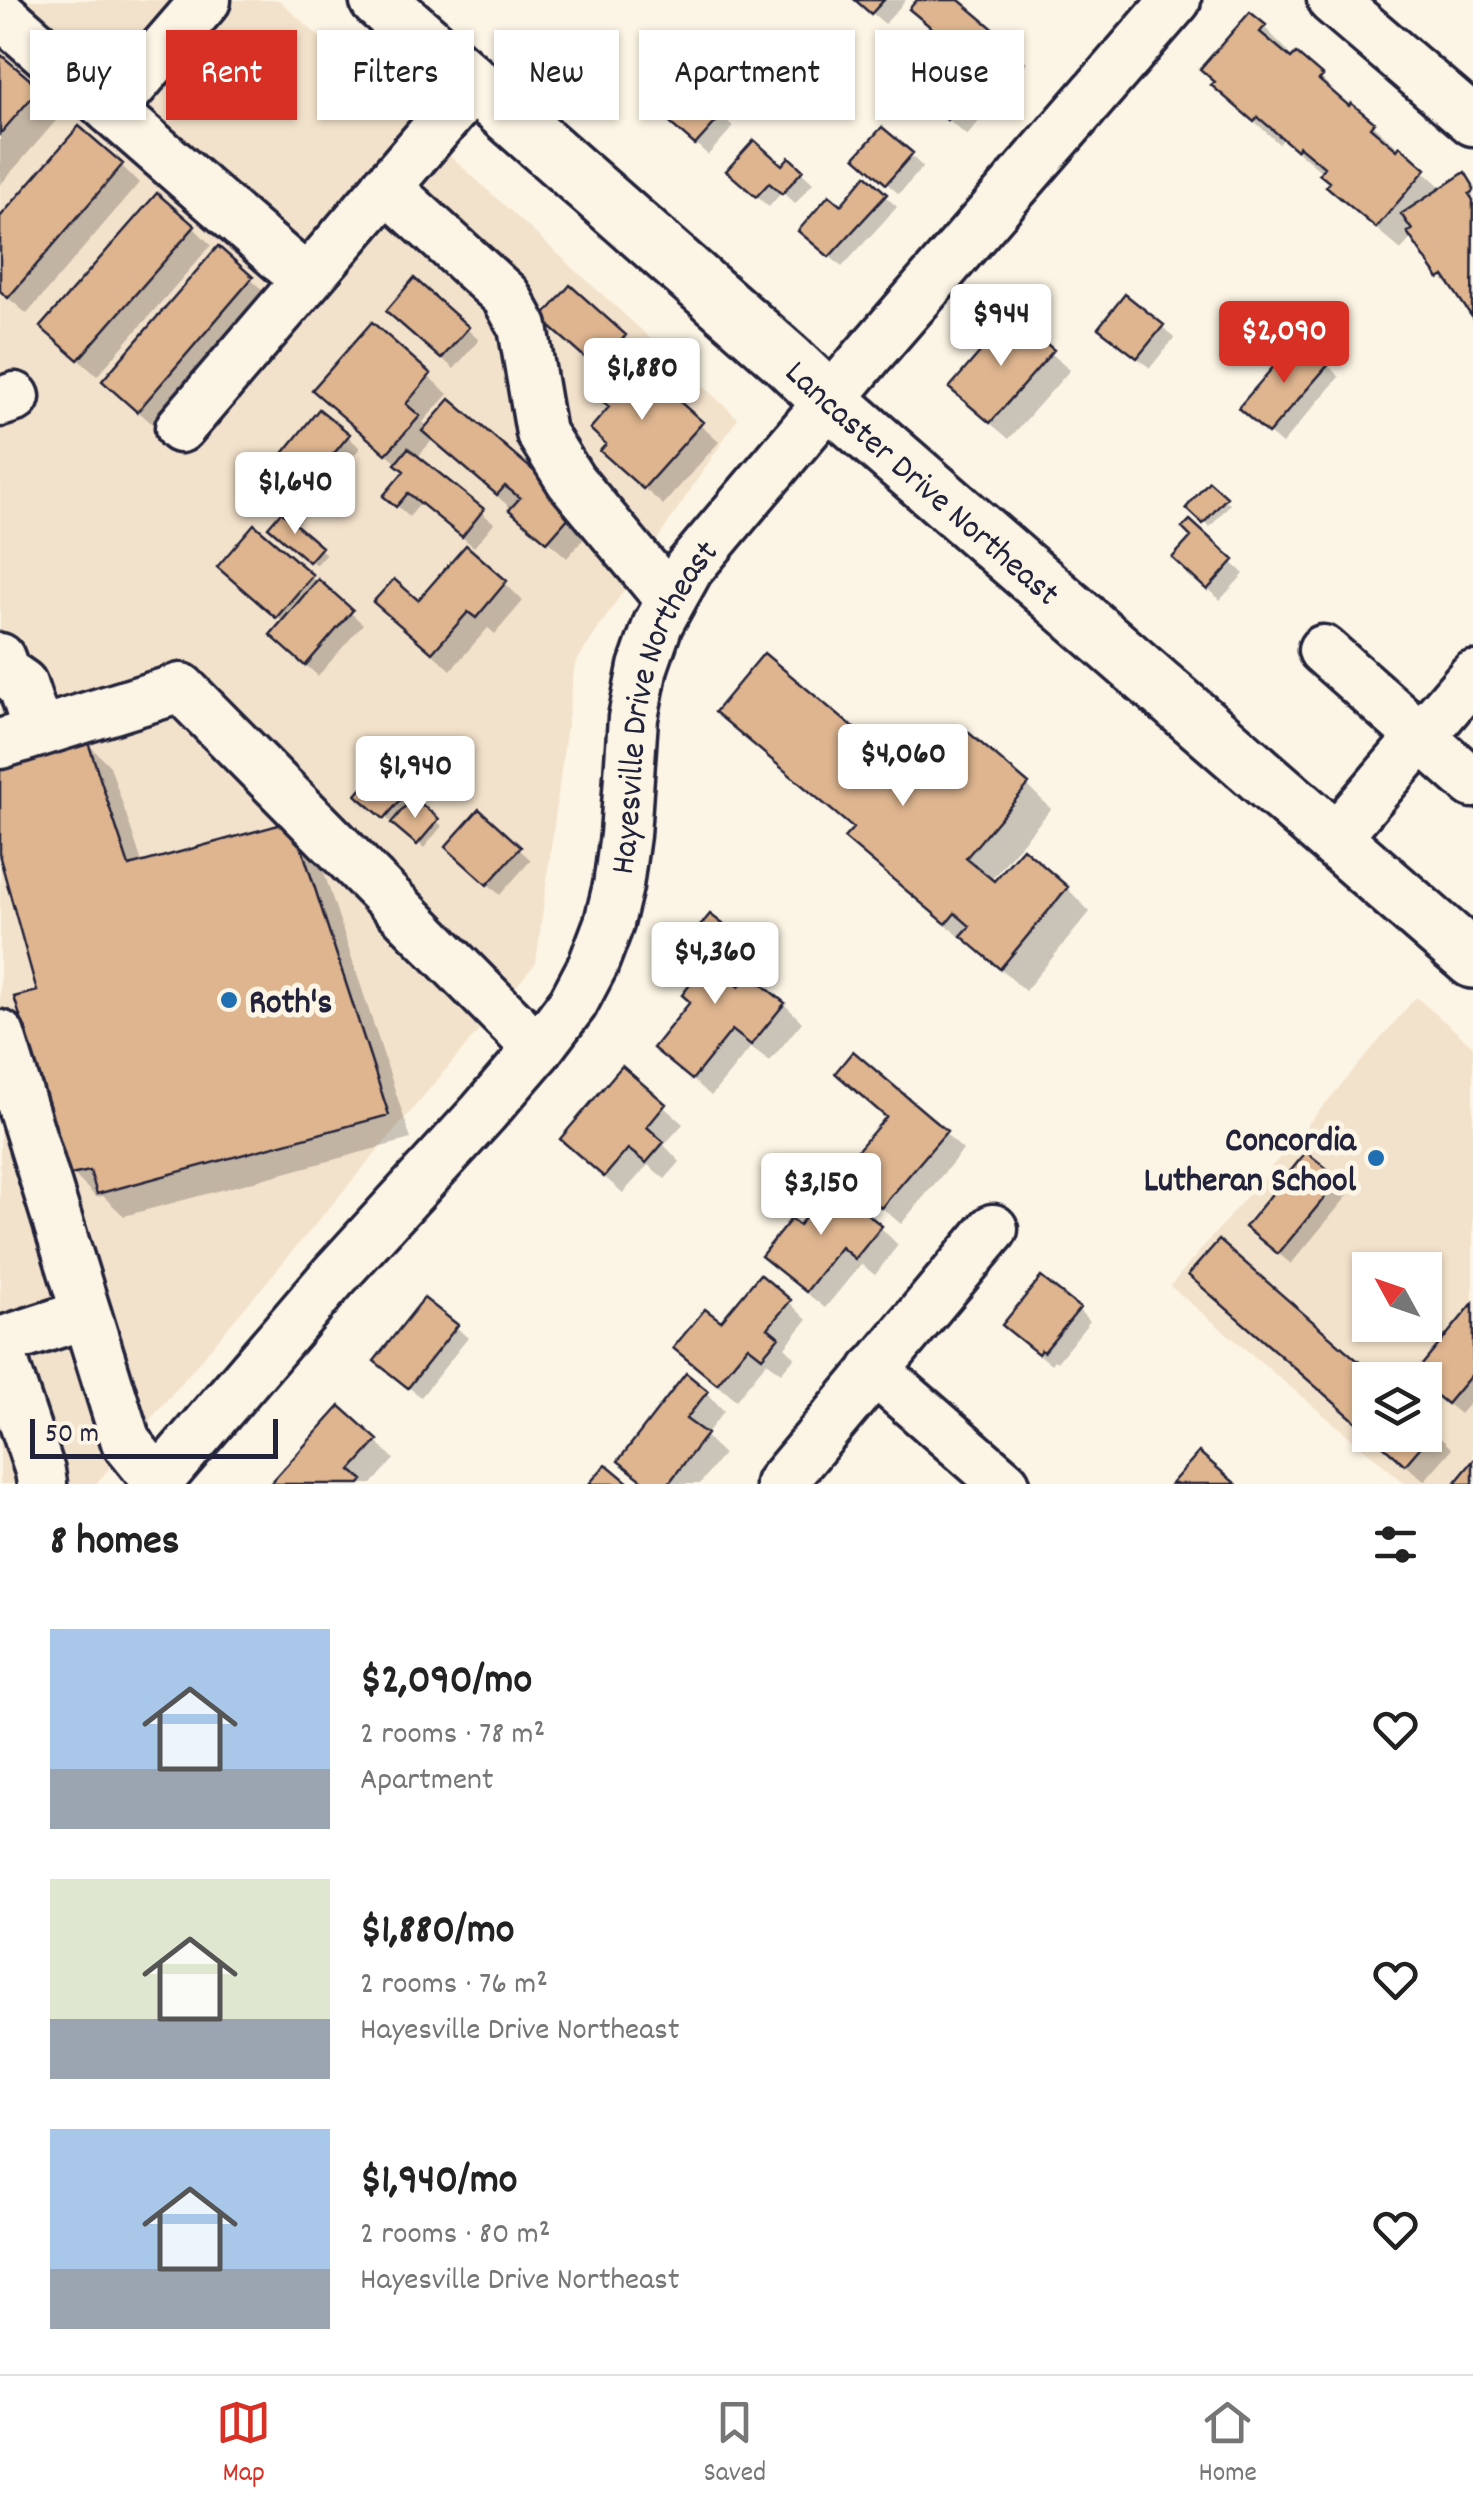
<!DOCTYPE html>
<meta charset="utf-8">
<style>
body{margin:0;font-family:Dekko,sans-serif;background:#f2f2f2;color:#222;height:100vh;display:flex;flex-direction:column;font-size:38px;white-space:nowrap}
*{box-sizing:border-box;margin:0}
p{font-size:32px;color:#767676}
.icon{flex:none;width:55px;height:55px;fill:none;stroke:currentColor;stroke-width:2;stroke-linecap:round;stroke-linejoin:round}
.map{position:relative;height:1484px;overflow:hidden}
.side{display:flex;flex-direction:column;background:#fff;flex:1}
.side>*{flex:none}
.guide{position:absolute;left:30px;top:30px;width:1415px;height:90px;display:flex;gap:20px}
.needle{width:65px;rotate:310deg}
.fabs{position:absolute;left:1352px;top:1252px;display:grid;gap:20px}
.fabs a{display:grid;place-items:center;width:90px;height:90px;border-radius:0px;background:#fff;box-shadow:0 2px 8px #0004;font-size:50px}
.scale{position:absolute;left:30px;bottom:25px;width:248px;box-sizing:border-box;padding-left:10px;border:5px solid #22223b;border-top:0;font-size:28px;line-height:35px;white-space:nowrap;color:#22223b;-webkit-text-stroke:8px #fcf5e5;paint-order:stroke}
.price{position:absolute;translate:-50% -85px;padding:0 22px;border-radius:10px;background:#fff;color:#222;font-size:32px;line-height:65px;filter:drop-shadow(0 2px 5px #0008)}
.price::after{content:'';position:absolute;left:50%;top:60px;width:30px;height:22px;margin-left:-15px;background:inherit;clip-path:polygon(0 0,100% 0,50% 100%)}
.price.current{background:#d93025;color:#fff}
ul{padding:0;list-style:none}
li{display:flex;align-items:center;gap:30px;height:250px;padding:0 50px}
li span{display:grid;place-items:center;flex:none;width:280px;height:200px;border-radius:0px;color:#555}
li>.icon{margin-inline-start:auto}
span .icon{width:120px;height:120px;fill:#fffc;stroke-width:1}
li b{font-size:42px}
h2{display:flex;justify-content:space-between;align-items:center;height:120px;padding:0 50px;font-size:42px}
.tag{padding:0 35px;border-radius:0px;background:#fff;box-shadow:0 2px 8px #0004;font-size:35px;line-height:90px}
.tag.current{background:#d93025;color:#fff}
.tabs{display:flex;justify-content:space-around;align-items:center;height:140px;border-top:2px solid #e0e0e0;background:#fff;font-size:28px;color:#767676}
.tabs a{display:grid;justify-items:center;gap:5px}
.tabs .current{color:#d93025}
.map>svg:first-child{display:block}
</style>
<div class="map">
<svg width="1473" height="1484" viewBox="0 0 1473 1484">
<rect width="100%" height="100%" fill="#fcf5e5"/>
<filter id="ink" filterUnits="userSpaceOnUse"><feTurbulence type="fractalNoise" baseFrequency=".01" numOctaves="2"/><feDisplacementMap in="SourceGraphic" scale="20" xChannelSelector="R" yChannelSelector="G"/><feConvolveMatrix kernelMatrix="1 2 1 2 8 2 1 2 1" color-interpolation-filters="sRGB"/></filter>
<g filter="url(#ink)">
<path fill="#f3e2cb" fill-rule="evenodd" d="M0,0H279L738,418L575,664L536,963L96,1484H0Z
M1416,997L1473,1046V1484H1406L1170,1286ZM1370,1270H1425V1325H1370ZM1370,1380H1425V1435H1370Z"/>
<path fill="#0003" d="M857,0H906L885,24Z
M920,0H955L1009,44L1027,62L967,136L909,86L947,41L913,9Z
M1264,27L1288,51L1284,55L1321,78L1345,102L1343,104L1372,124L1443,189L1464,175L1473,184V315L1462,299L1441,277L1413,236L1401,250L1353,209L1329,186L1331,183L1323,173L1283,139L1279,144L1215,85Z
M0,58L62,114L0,185Z
M699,82L710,94L704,101L733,127L708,155L668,118Z
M883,130L923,167L899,194L870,169Z
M789,161L813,183L795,204L782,192L769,207L741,183L782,168Z
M121,165L139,183L27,314L0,291V221Z
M885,196L897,207L842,267L813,242Z
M193,227L211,245L97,376L62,345Z
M218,249L270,297L157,428L123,398Z
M414,282L479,340L454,369L401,322Z
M1012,318L1070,370L1009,439L970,406Z
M372,326L448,394L423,422L428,428L593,528L567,558L433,439L417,458L494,523L474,547L421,503L409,517L387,496L407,471L334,408Z
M1162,326L1174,338L1150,368L1113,339Z
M556,330L624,336L636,348L626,358L719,442L663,505L622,469L609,445L613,380Z
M1328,365L1339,377L1282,444L1253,420Z
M348,436L360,448L298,523L270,499Z
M1210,485L1230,504L1210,527L1189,508Z
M1190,523L1244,574L1220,600L1187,570L1194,537Z
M276,532L320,549L326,554L316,565Z
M311,577L363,624L318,676L285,646L284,623L232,578Z
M505,583L523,601L495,634L488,628L451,670L394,620L419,604Z
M718,712L923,790L1027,785L1051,809L990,881L1067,888L1090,912L1025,991L973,944L971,946L871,862L847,838L854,830L742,736Z
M86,742L110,766L143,865L292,824L316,848L411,1139L124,1216L103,1196L96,1197L72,1173L40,992L0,849V768Z
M407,792L442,826L424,848L371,806Z
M519,849L531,860L500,895L460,859Z
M731,934L749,951L726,980L740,990L784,1004L802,1022L770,1061L751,1047L711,1096L657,1048L693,1003L707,967L686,947Z
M622,1070L683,1124L664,1145L680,1162L665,1179L648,1165L623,1193L581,1157Z
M888,1118L945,1133L963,1150L901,1224L860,1189Z
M1338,1181L1350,1193L1291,1264L1260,1238Z
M880,1227L898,1245L875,1275L861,1264L825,1308L783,1274L765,1256L800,1229Z
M789,1302L807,1320L785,1347L795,1357L781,1373L767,1362L736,1400L694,1366L676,1348L721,1325Z
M1473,1307V1399L1460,1414L1428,1388L1425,1380H1420Z
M1078,1310L1090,1321L1057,1362L1054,1360L1051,1364L1017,1337Z
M456,1327L468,1338L421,1397L389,1372Z
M707,1393L724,1411L705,1436L723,1454L700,1484H645L621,1461Z
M1425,1423L1452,1449L1424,1481L1372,1435H1425Z
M376,1441L394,1459L372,1484H274Z"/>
<path fill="#deb58f" stroke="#22223b" stroke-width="2.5" d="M855,0H884L871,14Z
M917,0H959L1010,43L947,120L906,87L945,39L909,9Z
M1250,12L1266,25L1260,32L1291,58L1296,53L1323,76L1319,80L1349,106L1351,103L1374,122L1370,127L1397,150L1400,146L1426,169L1376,228L1326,186L1329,182L1319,174L1324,167L1299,146L1296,150L1258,117L1254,122L1211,85L1215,82L1200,69Z
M0,54L40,88L0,134Z
M686,67L701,80L694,89L723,114L695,145L664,118L678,103L664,92Z
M79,126L123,164L8,298L0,291V217Z
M882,127L913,153L886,184L855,157Z
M754,140L782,165L789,157L803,170L782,194L769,183L756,197L726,171Z
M1465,172L1473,185V191L1469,194L1473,200L1472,317L1444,276L1439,279L1407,232L1412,230L1401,214Z
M866,175L887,194L829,257L798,231L829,195L841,205Z
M157,193L195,226L78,360L40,327Z
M218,246L253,277L137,412L102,381Z
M414,278L469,327L441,359L386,311Z
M570,285L626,335L597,368L541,319Z
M1125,294L1164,325L1137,358L1098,328Z
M1012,315L1054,350L990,423L949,388Z
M372,322L431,374L406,404L420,416L386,454L312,390Z
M1299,337L1329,364L1268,434L1238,408Z
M629,357L703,422L643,489L600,451L606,444L590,429L609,407L596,396Z
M450,399L577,508L547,542L509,510L520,498L505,486L497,495L422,431Z
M319,409L350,434L285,513L255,488Z
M408,448L484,509L462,537L408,493L396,507L383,496L404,471L395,464Z
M1209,481L1227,497L1203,524L1186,508Z
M281,512L322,547L309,562L268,527Z
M1190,520L1234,560L1207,590L1172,558L1191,537L1182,528Z
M254,524L313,575L276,618L217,567Z
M466,545L507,581L476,618L468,612L432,653L373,602L394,579L418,600Z
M318,579L353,610L305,666L270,635Z
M764,653L923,786L968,732L1029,784L966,858L994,881L1023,848L1068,887L1000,969L961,936L970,926L955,913L946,924L844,838L853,828L715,712Z
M87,739L129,866L293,821L389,1115L97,1194L90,1171L70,1175L14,997L37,991L0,858V766Z
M381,766L409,790L384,819L356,795Z
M413,797L439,819L417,845L391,823Z
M479,809L521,847L487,885L445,847Z
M710,914L733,932L708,962L739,987L749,974L785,1003L751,1045L732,1030L692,1080L653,1048L690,1002L682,995L705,965L683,947Z
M853,1051L947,1131L881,1208L839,1172L886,1117L835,1073Z
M622,1066L666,1104L647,1127L664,1142L646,1163L628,1149L604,1177L560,1139Z
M1306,1152L1340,1179L1278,1254L1245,1227Z
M832,1185L882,1226L855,1259L841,1247L806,1292L761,1256L791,1219L799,1225Z
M1219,1240L1380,1380H1370V1434L1188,1275Z
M760,1274L791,1300L768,1328L779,1337L762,1357L748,1346L717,1384L673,1348L705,1309L721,1321Z
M1041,1277L1080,1308L1044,1352L1041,1350L1038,1354L1002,1325Z
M424,1298L458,1325L408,1388L374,1361Z
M1473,1303V1373L1447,1404L1425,1386V1380H1417L1413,1376Z
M686,1373L708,1391L686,1419L707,1434L668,1484H647L618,1461Z
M340,1406L378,1440L351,1470L363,1480L360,1484H270Z
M1425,1420L1436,1429L1405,1465L1371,1435H1425Z
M1199,1452L1236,1484H1171Z
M1473,1461V1484H1454Z
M606,1464L630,1484H589Z"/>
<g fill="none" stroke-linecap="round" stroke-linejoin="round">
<defs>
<g id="minor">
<path d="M1332,0L1473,121"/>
<path d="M0,13L306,280"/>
<path d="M111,110L206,0"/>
<path d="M386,187L506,296L523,327L541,433L571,481L670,600"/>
<path d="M0,402L15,397"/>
<path d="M180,428L474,85"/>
<path d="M1323,650L1473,783"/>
<path d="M0,658L5,672L22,684L38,732"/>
<path d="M0,744L181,688L538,1049"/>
<path d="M1334,839L1473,676"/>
<path d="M0,1035L126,1442L160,1484"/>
<path d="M0,1342L86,1314"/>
<path d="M0,1351L40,1471L42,1484"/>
<path d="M874,1370L1005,1484"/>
<path id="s1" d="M156,1484L333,1277L483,1113L538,1049L573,1003L593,965L609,923L618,886L625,835L633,718L643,667L658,624L689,568L869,354L1176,0"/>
<path d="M780,1484L993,1229"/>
</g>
<g id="major">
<path id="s2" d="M378,0L788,361L829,400L1473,960"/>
</g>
</defs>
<use href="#minor" stroke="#22223b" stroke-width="55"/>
<use href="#major" stroke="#22223b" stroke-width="62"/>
<use href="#minor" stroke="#fcf5e5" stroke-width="48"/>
<use href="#major" stroke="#fcf5e5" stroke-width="55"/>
</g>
</g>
<g fill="#1f6fb2" stroke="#fcf5e5" stroke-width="4">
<circle cx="229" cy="1000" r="10"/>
<circle cx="1376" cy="1158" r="10"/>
</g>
<g text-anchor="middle" stroke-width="10" stroke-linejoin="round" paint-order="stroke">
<g font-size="35" fill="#22223b" stroke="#fcf5e5">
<text dy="12" stroke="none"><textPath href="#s2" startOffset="728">Lancaster Drive Northeast</textPath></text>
<text dy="12" stroke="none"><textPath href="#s1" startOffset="950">Hayesville Drive Northeast</textPath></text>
</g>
<g font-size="35" font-weight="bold" fill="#22223b" stroke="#fcf5e5" text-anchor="start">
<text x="249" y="1012">Roth's</text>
<text x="1356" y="1150" text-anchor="end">Concordia<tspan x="1356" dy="40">Lutheran School</tspan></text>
</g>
</g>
</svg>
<div class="fabs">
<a><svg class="needle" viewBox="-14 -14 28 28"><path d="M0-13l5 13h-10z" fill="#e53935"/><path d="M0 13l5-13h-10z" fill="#767676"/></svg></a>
<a><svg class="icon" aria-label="layers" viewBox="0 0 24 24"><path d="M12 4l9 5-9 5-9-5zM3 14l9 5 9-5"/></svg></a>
</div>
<div class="scale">50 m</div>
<b class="price" style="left:1001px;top:369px">$944</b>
<b class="price current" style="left:1284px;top:386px">$2,090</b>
<b class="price" style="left:642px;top:423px">$1,880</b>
<b class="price" style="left:295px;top:537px">$1,640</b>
<b class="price" style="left:903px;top:809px">$4,060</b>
<b class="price" style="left:415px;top:821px">$1,940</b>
<b class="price" style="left:715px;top:1007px">$4,360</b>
<b class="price" style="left:821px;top:1238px">$3,150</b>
<div class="guide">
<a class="tag">Buy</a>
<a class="tag current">Rent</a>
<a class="tag">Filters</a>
<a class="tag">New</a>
<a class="tag">Apartment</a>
<a class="tag">House</a>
</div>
</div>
<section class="side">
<h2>8 homes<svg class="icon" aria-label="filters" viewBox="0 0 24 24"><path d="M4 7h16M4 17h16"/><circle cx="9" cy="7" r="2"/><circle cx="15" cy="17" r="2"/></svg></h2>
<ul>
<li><span style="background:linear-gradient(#a9c7e8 70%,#9aa5b1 0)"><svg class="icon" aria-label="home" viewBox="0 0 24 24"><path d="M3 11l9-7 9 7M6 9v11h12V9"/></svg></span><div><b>$2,090/mo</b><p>2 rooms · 78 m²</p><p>Apartment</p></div><svg class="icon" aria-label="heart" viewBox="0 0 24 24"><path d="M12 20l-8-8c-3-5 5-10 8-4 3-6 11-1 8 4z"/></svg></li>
<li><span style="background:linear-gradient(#dfe7d0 70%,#9aa5b1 0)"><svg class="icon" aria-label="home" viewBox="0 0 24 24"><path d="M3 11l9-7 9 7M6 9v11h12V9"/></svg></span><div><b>$1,880/mo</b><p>2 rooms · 76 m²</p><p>Hayesville Drive Northeast</p></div><svg class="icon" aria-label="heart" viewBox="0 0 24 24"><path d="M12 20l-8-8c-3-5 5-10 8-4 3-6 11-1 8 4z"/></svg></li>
<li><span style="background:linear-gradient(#a9c7e8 70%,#9aa5b1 0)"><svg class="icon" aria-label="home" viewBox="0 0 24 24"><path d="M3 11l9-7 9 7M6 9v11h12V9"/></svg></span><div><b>$1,940/mo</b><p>2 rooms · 80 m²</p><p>Hayesville Drive Northeast</p></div><svg class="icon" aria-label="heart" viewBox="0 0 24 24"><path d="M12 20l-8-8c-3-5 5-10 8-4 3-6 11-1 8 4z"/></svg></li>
</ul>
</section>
<nav class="tabs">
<a class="current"><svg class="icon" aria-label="map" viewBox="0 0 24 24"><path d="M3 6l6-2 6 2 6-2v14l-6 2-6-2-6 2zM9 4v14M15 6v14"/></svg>Map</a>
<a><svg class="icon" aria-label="saved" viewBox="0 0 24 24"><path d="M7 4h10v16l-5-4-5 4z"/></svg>Saved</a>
<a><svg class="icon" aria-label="home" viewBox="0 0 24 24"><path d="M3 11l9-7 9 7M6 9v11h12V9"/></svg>Home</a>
</nav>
